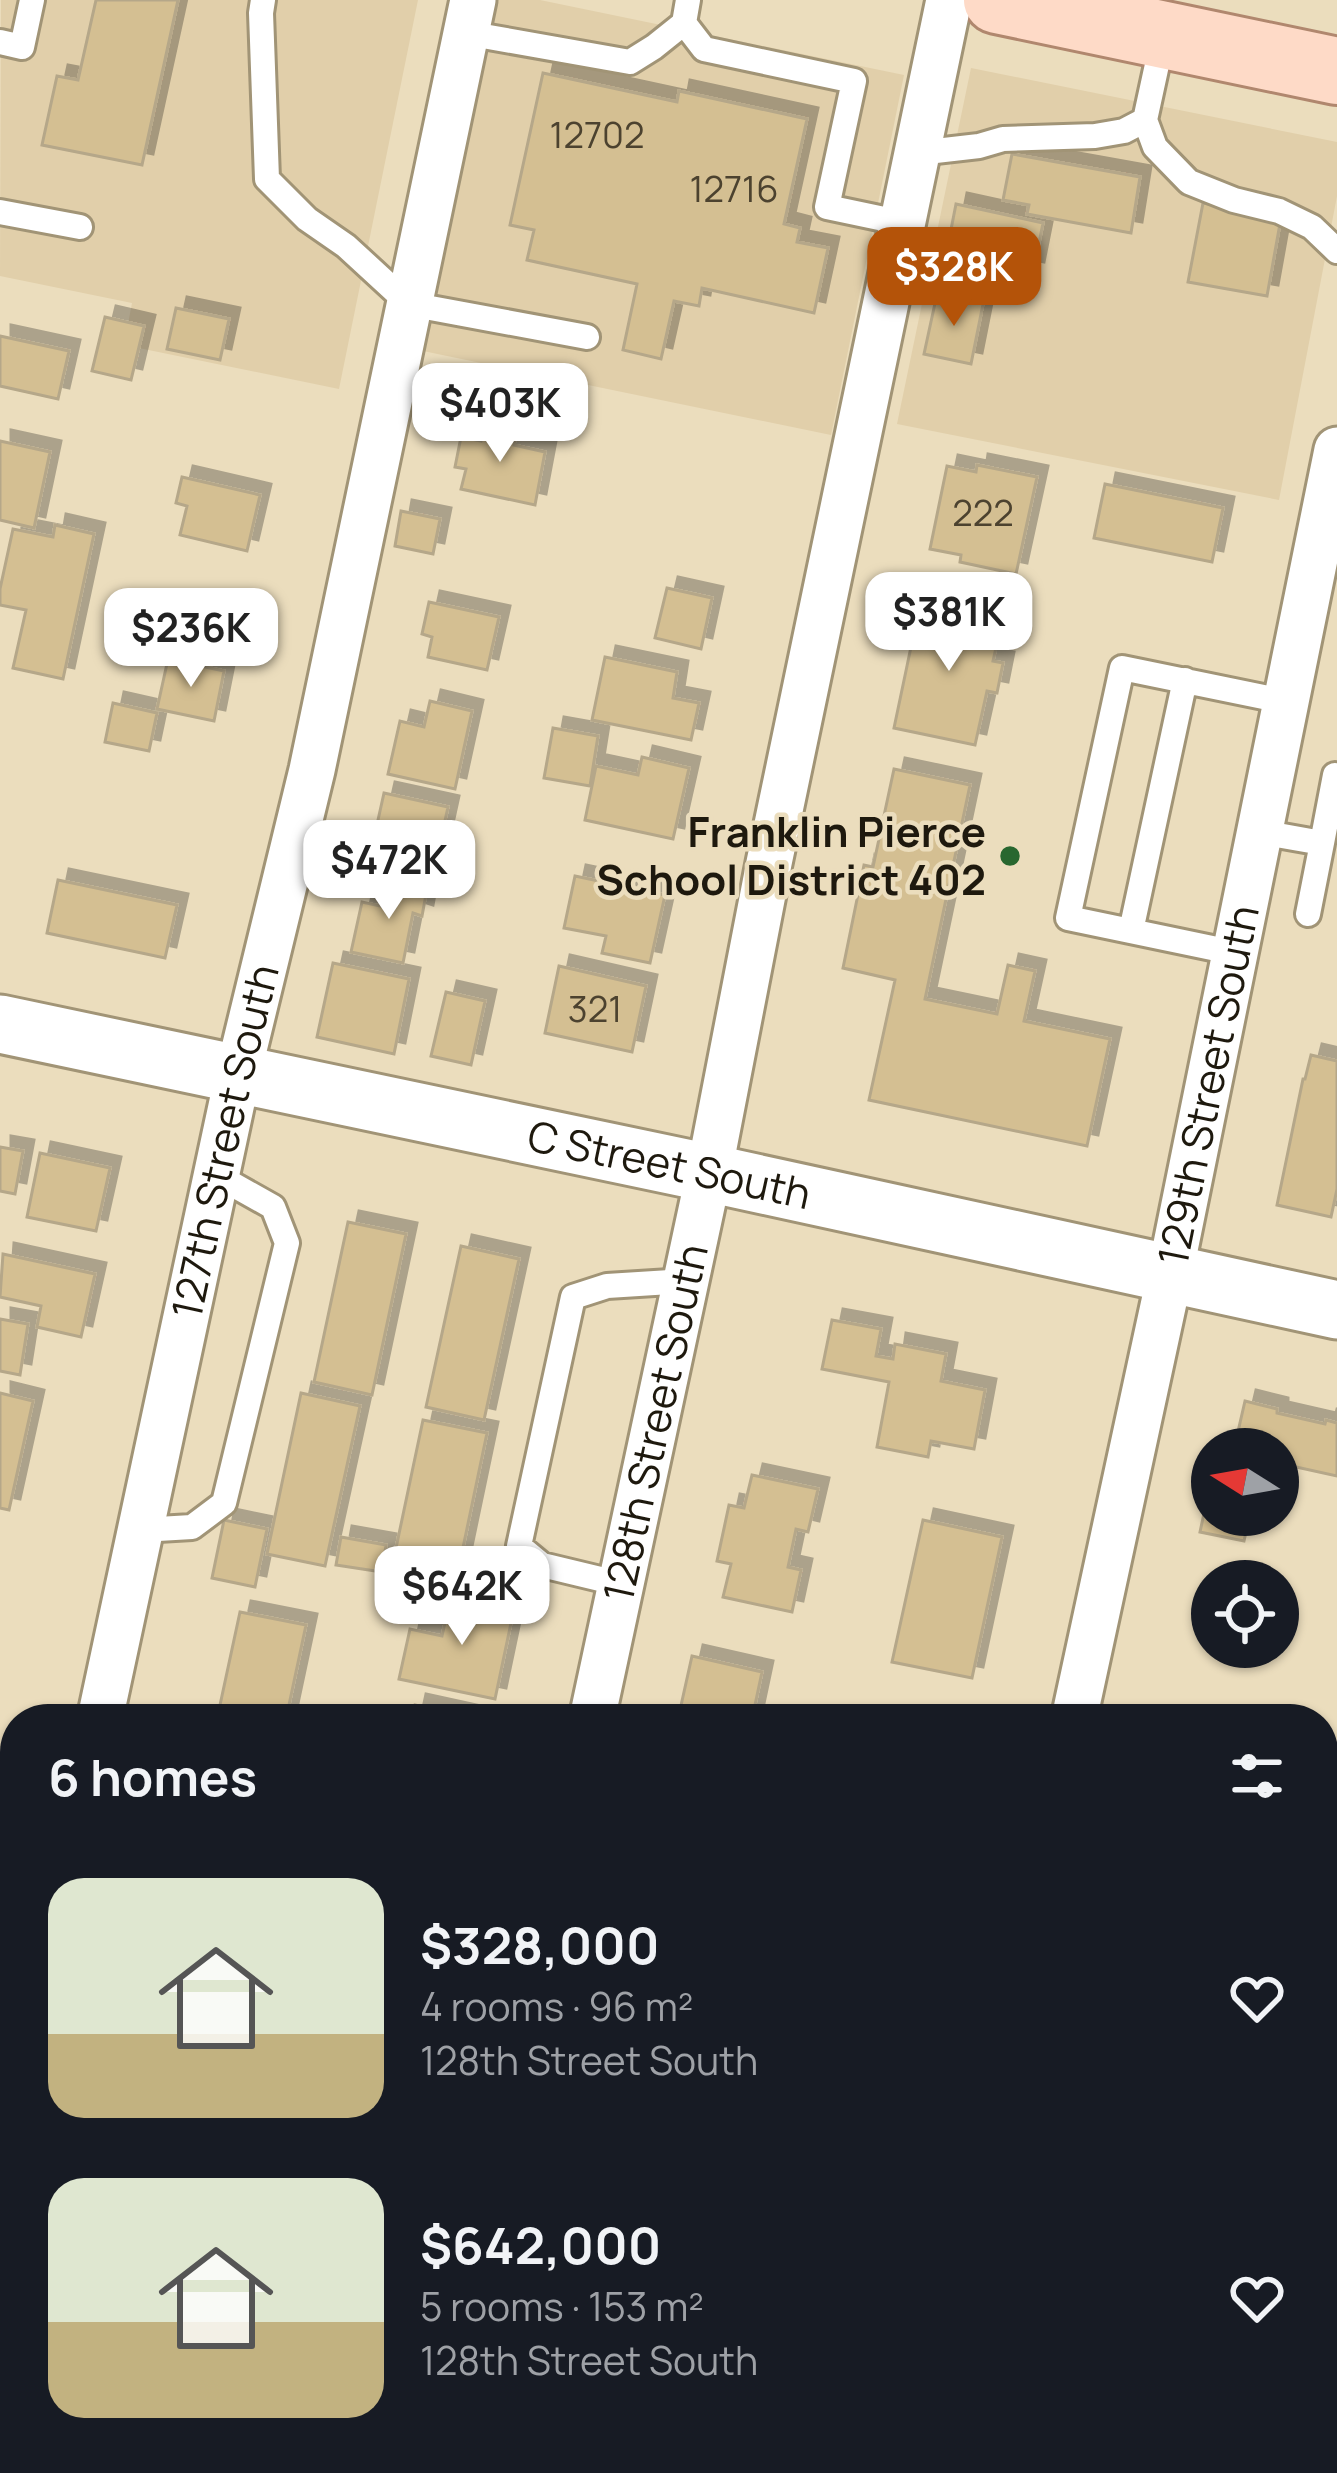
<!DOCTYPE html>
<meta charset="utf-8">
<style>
body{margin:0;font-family:Manrope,sans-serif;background:#20242c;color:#f1f3f6;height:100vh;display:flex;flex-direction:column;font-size:45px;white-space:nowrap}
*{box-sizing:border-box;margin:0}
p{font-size:39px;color:#9ea1a6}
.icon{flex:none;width:66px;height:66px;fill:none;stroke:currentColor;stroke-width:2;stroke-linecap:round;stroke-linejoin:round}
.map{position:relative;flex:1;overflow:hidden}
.panel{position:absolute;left:0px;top:1704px;width:1338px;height:771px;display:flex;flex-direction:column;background:#171b24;border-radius:48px 48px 0 0;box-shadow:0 3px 9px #0004}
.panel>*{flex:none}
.needle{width:78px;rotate:281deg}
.fabs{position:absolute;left:1191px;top:1428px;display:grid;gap:24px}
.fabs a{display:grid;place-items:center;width:108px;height:108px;border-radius:50%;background:#171b24;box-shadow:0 3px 9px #0004;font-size:60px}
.price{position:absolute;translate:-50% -102px;padding:0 27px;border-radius:24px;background:#fff;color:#222;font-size:39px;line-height:78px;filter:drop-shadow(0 3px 6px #0008)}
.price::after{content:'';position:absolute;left:50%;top:72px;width:36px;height:27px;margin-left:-18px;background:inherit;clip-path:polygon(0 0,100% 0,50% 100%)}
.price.current{background:#b45309;color:#fff}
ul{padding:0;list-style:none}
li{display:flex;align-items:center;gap:36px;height:300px;padding:0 48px}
li span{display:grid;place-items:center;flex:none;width:336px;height:240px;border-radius:36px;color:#555}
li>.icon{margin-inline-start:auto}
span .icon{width:144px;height:144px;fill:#fffc;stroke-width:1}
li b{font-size:51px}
h2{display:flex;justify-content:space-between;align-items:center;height:144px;padding:0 48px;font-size:51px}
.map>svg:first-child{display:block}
</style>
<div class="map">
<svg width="1337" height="2473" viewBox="0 0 1337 2473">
<defs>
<filter id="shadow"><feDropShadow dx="11" dy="-11" stdDeviation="0" flood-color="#0004"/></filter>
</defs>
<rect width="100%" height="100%" fill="#ebddbd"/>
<path fill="#e1cfaa" d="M1,0H418L339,389L124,345L132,303L0,276Z
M495,0H540L904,75L831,435L423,351Z
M971,68L1337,142V196L1279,500L897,424Z"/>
<path fill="#d4bf92" stroke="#b5a789" stroke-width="3" filter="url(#shadow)" d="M96,0H178L142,165L42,145L57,76L78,80Z
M543,73L677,102L679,91L807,119L784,224L800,228L797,242L828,248L814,313L702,288L699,306L674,301L661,359L623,350L637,284L527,260L534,230L510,225Z
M1012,154L1140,177L1131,233L1027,214L1029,205L1003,200Z
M1203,203L1281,218L1267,296L1188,282Z
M956,204L1043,223L1033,273L946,255Z
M937,294L983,304L971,364L924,354Z
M176,308L229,319L220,360L167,349Z
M105,317L144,326L131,380L92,371Z
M0,336L69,351L58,399L0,386Z
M485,419L518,426L514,445L545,452L535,505L461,489L466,469L455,467L461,437L481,441Z
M0,441L50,452L34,528L0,520Z
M977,465L1037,477L1016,574L960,562L961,555L930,549L947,466L976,472Z
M182,477L260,495L247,551L180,535L187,506L176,503Z
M1105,484L1223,508L1212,562L1094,538Z
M401,511L440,519L433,554L395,546Z
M55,525L94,534L63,679L13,668L26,610L0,605V589L13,529L53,537Z
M667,588L712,598L701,649L655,638Z
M429,602L499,617L487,670L428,657L432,637L422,634Z
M920,604L1002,621L993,661L1003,663L997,693L987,691L975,745L894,728Z
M605,657L677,672L673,698L699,703L691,740L592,720Z
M168,659L224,671L214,721L157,709Z
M430,701L472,711L455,789L388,774L400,721L424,727Z
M113,703L157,713L149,751L105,742Z
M553,728L598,736L590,786L544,778Z
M642,757L689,768L673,839L585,820L596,766L638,775Z
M894,769L970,785L925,999L997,1014L1008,965L1035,971L1024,1021L1110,1039L1087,1146L869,1100L895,980L843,968L864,865L873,867Z
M384,793L448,807L437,857L433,856L427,884L385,874L391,851L372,847Z
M575,876L665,895L650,963L602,953L606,936L564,928Z
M58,880L177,905L165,958L47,933Z
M385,880L427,889L422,916L413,913L403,963L351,952L362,902L380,906Z
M333,963L409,979L394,1054L317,1037Z
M559,966L646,986L632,1052L545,1033Z
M446,992L485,1001L471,1065L431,1056Z
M1311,1055L1337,1061V1189L1331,1217L1277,1205L1303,1079H1305Z
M0,1147L23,1151L15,1194L0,1191Z
M40,1153L110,1168L96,1231L27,1217Z
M348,1222L406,1234L372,1395L314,1382Z
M461,1246L519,1259L484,1420L426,1407Z
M3,1254L95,1274L81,1337L37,1327L41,1306L0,1297Z
M0,1319L28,1324L20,1375L0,1371Z
M832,1320L881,1329L876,1356L893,1359L895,1344L946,1354L941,1381L985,1390L974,1449L931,1441L928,1457L877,1447L889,1382L822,1369Z
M0,1393L33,1401L9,1510L0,1508Z
M301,1393L360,1406L325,1566L267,1554Z
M1245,1401L1277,1409V1413L1325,1424L1326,1420L1337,1423V1476L1278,1463V1449H1234Z
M423,1420L487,1433L456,1581L392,1567Z
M752,1475L818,1489L808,1532L796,1529L788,1567L801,1570L792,1612L723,1597L731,1564L717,1561L729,1505L744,1508Z
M1212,1476V1515H1250L1244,1541L1200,1532Z
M224,1520L267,1529L255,1587L212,1578Z
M923,1520L1002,1537L972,1678L892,1662Z
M341,1537L386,1545L382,1572L336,1565Z
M452,1591L515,1604L495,1699L399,1679L410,1629L442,1636Z
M240,1612L306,1625L286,1719H217Z
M692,1656L762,1672L752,1719H678Z
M415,1705L479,1719H412Z
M1323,2258L1337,2261V2309L1323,2306Z
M1323,2396L1337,2399V2453L1323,2450Z
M45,2460H84L121,2467L120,2473H43Z
M196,2460H315L313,2473H257Z"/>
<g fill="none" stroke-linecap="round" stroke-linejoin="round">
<defs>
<path id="service" d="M263,0L261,13L267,179L307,219L346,246L409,304L587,337
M684,23L704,49L854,81L827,207L903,223
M466,33L630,62L654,47L684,23L688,0
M1163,37L1145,120L1155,147L1189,182L1234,200L1279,211L1312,227L1337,251
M0,42L22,47L32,0
M918,153L979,146L1003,139L1095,136L1124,131L1145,120
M0,212L80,227
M1260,832L1322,843L1308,914
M1322,843L1335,775
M1131,931L1185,680
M1236,953L1068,918L1122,668L1288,702
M141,1530L192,1527L224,1503L287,1243L273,1207L216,1175
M621,1584L542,1565L519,1546L573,1297L607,1286L686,1281"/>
<g id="minor">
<path id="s1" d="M100,1719L238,1074L312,770L473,0"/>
<path id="s2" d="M592,1719L709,1173L769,863L949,0"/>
<path id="s3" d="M1074,1719L1170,1274L1337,450"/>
<path d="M0,2187L15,2117"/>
<path d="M428,2473L431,2460"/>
</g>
<g id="tertiary">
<path id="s4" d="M0,1024L709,1173L1337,1310"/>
<path d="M0,2266L15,2269"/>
<path d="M929,2460L994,2473"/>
</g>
<path id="primary" d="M997,0L1337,71"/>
</defs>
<use href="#service" stroke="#a19476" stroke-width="30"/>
<use href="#minor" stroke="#a19476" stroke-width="51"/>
<use href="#tertiary" stroke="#a19476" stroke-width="63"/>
<use href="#primary" stroke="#b0876e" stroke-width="72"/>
<use href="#service" stroke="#fff" stroke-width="24"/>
<use href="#minor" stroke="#fff" stroke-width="45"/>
<use href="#tertiary" stroke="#fff" stroke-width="57"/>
<use href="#primary" stroke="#fedac7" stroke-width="66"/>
</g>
<circle fill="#28672f" stroke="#ebddbd" stroke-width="4.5" cx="1010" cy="856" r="12"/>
<g text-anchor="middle" stroke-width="9" stroke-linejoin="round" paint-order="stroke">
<g font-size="36" fill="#4c422f">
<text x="597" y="148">12702</text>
<text x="734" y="202">12716</text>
<text x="983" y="526">222</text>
<text x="595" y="1022">321</text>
</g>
<g font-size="42" font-weight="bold" fill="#1e190e" stroke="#ebddbd" text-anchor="end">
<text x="986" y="847">Franklin Pierce<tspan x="986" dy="48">School District 402</tspan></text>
</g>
<g font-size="42" fill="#1e190e" stroke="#ebddbd">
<text dy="15" stroke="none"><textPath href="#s3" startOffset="648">129th Street South</textPath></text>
<text dy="15" stroke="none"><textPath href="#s1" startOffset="591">127th Street South</textPath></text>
<text dy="15" stroke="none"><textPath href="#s4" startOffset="684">C Street South</textPath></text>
<text dy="15" stroke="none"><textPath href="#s2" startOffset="303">128th Street South</textPath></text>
</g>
</g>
</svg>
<div class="fabs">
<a><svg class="needle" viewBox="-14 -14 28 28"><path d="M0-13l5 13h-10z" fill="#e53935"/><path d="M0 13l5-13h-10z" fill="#9ea1a6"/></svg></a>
<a><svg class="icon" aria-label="locate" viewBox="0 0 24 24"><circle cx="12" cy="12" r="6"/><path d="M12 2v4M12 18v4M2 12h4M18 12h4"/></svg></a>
</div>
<b class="price current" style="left:954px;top:329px">$328K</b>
<b class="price" style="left:500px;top:465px">$403K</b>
<b class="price" style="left:949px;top:674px">$381K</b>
<b class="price" style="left:191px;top:690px">$236K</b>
<b class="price" style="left:389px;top:922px">$472K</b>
<b class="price" style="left:462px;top:1648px">$642K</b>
<section class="panel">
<h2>6 homes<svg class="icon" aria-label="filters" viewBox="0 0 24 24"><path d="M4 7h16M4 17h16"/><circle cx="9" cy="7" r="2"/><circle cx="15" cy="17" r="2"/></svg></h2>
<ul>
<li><span style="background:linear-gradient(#dfe7d0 65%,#c2b280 0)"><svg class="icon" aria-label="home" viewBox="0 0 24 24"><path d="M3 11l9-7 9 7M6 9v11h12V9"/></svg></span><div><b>$328,000</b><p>4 rooms · 96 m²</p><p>128th Street South</p></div><svg class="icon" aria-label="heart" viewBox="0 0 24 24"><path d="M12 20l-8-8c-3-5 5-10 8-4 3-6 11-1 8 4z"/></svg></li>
<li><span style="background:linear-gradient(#dfe7d0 60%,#c2b280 0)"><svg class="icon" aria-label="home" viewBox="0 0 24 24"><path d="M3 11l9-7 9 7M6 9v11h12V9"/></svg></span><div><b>$642,000</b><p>5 rooms · 153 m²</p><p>128th Street South</p></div><svg class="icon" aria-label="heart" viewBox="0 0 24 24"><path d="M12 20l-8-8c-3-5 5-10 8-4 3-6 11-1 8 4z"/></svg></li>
</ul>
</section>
</div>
